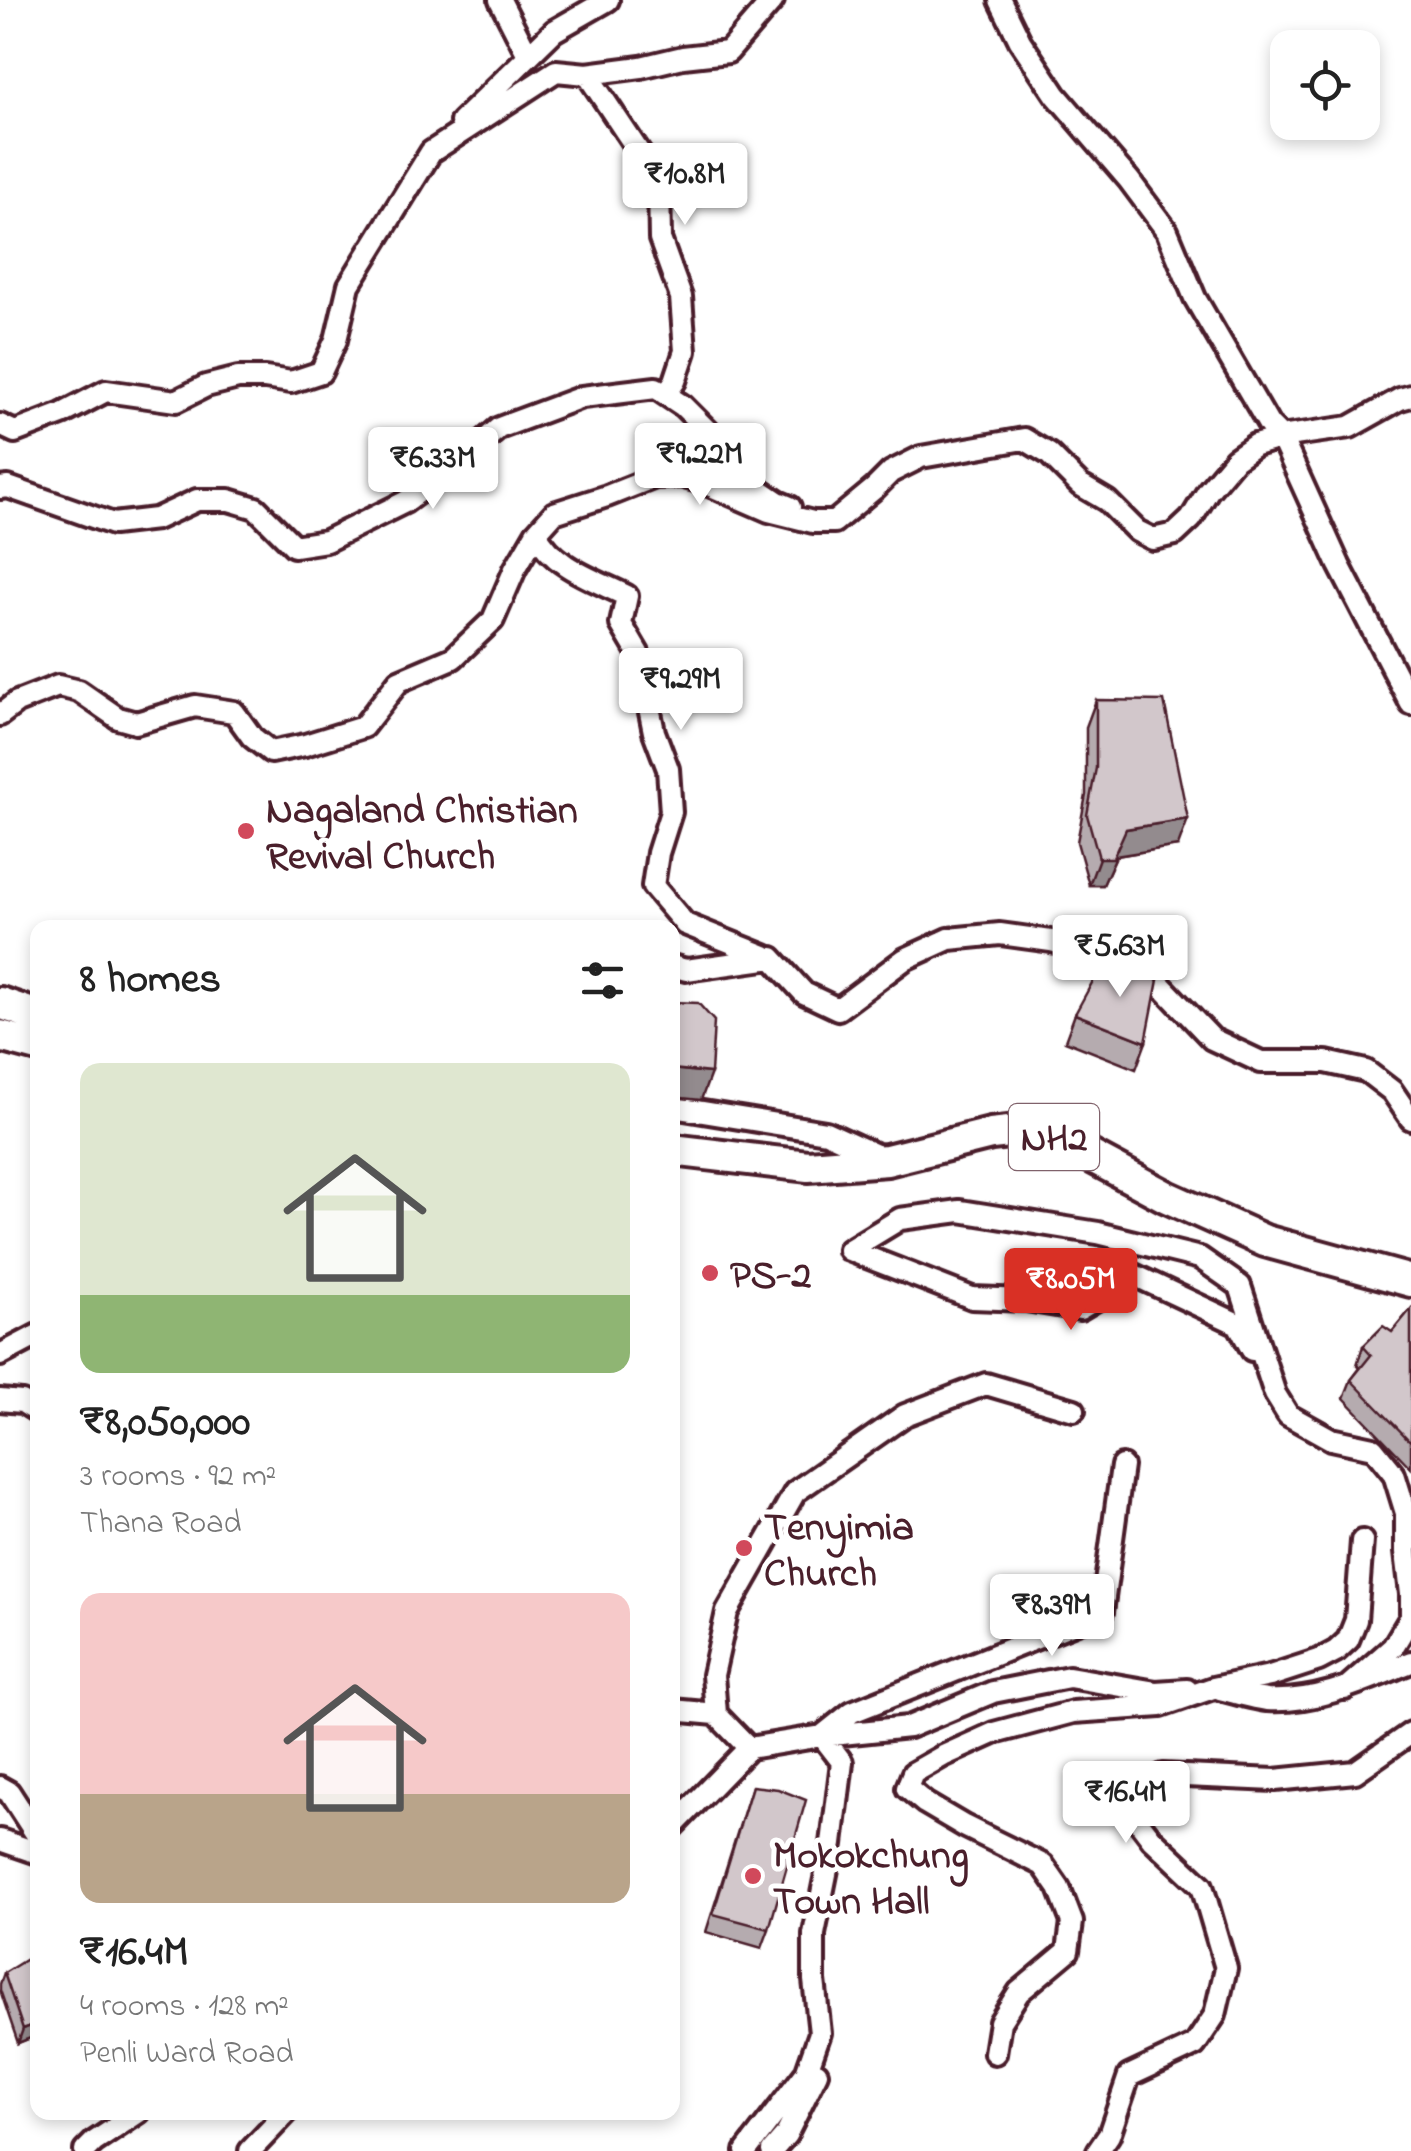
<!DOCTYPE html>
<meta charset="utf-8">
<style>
body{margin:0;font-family:"Indie Flower",sans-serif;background:#f2f2f2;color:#222;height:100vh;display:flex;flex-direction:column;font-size:38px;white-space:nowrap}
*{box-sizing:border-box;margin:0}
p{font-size:32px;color:#767676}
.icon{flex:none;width:55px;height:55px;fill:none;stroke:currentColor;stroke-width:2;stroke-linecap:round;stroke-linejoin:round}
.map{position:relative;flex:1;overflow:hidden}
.panel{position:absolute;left:30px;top:920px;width:650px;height:1200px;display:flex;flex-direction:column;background:#fff;border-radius:20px;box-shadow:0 5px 15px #0003}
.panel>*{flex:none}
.fabs{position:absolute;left:1270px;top:30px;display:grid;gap:20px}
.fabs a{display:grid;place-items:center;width:110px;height:110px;border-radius:20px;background:#fff;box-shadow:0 5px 15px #0003;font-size:50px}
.price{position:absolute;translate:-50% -85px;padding:0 22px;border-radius:10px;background:#fff;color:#222;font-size:32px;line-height:65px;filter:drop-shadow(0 2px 5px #0008)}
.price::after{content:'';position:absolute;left:50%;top:60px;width:30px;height:22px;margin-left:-15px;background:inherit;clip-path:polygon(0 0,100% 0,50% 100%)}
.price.current{background:#d93025;color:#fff}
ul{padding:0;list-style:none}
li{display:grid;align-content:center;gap:20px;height:530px;padding:0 50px}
li span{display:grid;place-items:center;height:310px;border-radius:20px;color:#555}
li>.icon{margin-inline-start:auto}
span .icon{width:180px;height:180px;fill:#fffc;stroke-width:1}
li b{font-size:42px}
h2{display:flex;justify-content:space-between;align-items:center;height:120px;padding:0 50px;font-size:42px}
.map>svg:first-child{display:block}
</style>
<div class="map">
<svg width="1411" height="2151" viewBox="0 0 1411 2151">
<rect width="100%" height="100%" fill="#fff"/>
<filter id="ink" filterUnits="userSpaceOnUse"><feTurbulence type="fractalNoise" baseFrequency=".01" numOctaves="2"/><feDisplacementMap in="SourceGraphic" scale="20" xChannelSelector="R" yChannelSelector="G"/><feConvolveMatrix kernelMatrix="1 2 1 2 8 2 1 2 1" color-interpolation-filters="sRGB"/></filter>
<g filter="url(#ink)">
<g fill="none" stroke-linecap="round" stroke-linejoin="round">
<defs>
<path id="minor" d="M500,0L528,55
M1000,0L1020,41L1056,95L1129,180L1167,231L1195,298L1269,425L1281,437L1339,565L1411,704
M587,74L659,182L660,239L681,297L685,351L675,381L666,394
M461,122L554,31L608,0
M0,425L15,432L62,414L106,391L176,401L206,386L238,378H265L291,382L321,372L336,340L349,285L431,152L556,71L587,74L641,67L683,57L728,52L773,0
M0,488L8,487L113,524L156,519L197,500H229L256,508L294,546L326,541L405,502L458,463L499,428L582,397L656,388L683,406L708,431L739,476L778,502L790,507
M536,533C553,567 593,579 627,596L621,624L638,653L654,732L668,769L671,812L658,853L653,886L685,924L765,956
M0,715L17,702L58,686L79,691L118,718L136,723L195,706L234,712L252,737L271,752L305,745L363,727L399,681L453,658L493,620L515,569L536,533L554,513L607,496L655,477L681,476L702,482L769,511L813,522H834L875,488L891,472L921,457L1024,439L1049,454L1080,485L1107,501L1137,531L1153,539L1175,534L1191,519L1208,491L1235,459L1255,445L1287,436L1350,427L1400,399L1411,396
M672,966L686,970L772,958L804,993L838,1009L905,959L949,939L1000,934L1051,941L1120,958L1153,977L1212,1039L1261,1062H1326L1366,1071L1392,1091L1411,1119
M672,1107L826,1132L883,1158
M849,1250L900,1219L960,1211L1098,1233L1200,1258L1240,1286L1275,1394L1288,1415L1331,1439L1373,1448L1394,1474L1406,1513V1552L1411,1594V1617L1393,1647L1345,1689
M849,1250L972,1298L1026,1300L1080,1309L1105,1294L1115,1272L1134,1275L1238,1324L1252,1350
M0,1355L38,1335
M0,1400L22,1402L38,1412
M1220,1689C1235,1693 1252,1698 1267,1700C1318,1703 1366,1680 1411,1662
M672,1710L716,1714
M749,1748L716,1714L713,1675L727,1612L795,1492L905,1415L986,1384L1074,1410
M0,1787L9,1792L38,1837
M672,1827L749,1748L822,1736L909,1727L993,1692L1069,1677L1156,1692L1187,1690
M0,1840L38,1853
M995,2053L1000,2022L1019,1992L1068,1951L1072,1922L1059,1888L1043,1865L964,1826L925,1803L907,1788L913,1773L943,1756L994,1733L1073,1712L1161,1706L1213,1688L1270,1676L1319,1660L1336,1651L1348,1640L1356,1620L1362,1541
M85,2151L94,2142L139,2112
M250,2151L287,2112
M746,2151L806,2073L820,2033L814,1980V1934L832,1844L842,1762L822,1736L852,1712L1102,1612L1122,1466
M772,2151L786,2135L817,2073
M1098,2151L1109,2135L1129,2076L1195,2045L1215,2015L1226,1968L1202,1886L1152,1839L1139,1822L1137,1805L1144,1785L1163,1775L1275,1780L1355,1772L1411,1733"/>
<path id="highway" d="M0,1003L38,1016
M0,1036L38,1046
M672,1150L808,1166L887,1160L991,1134L1027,1130L1057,1138L1167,1197L1265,1241L1411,1281"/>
</defs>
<use href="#minor" stroke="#4a1f2b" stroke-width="28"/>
<use href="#highway" stroke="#4a1f2b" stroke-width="38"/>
<use href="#minor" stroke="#fff" stroke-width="20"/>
<use href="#highway" stroke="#fff" stroke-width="30"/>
</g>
<path fill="#b5abaf" stroke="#4a1f2b" stroke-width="2.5" d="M1096,700L1178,846L1116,856L1103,885H1089L1077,842L1086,795V727Z
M1075,1014L1146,1042L1136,1069L1065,1041Z
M1411,1309V1468L1344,1398L1351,1380L1360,1368L1357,1365L1363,1346L1392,1332Z
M752,1786L769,1929L762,1948L706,1932Z
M4,1973L38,2035L18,2043L0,1990V1984Z"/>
<path fill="#938b8e" stroke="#4a1f2b" stroke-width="2.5" d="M1188,819L1178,846L1116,856L1103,885H1089L1099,858L1126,829Z
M672,1069L711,1073L701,1100L672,1097Z
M38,2023V2035L18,2043L23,2029Z"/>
<path fill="#d2c7cb" stroke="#4a1f2b" stroke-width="2.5" d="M1096,700L1164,701L1188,819L1126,829L1113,858H1099L1087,815L1096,768Z
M1105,959L1158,980L1146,1042L1075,1014Z
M672,1002L698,1003L714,1021L711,1073L672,1069Z
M1411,1309V1442L1351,1380L1371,1355L1363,1346L1383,1326L1392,1332Z
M752,1786L778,1789L806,1800L769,1929L713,1914Z
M38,1952V2023L23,2029L4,1973Z"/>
</g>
<g fill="#d1495b" stroke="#fff" stroke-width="4">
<circle cx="246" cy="831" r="10"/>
<circle cx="710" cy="1273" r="10"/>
<circle cx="744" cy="1548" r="10"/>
<circle cx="753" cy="1876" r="10"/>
</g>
<g text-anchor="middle" stroke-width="10" stroke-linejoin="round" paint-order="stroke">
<rect fill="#fff" stroke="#80626b" stroke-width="2.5" x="1009" y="1104" width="90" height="66" rx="8"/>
<g font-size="38" font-weight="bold" fill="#4a1f2b">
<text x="1054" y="1150">NH2</text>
</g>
<g font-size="40" font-weight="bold" fill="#4a1f2b" stroke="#fff" text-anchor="start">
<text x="266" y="822">Nagaland Christian<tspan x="266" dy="46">Revival Church</tspan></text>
<text x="730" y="1287">PS-2</text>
<text x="764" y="1539">Tenyimia<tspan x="764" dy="46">Church</tspan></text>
<text x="773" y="1867">Mokokchung<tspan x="773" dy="46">Town Hall</tspan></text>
</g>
</g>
</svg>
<div class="fabs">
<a><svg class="icon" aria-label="locate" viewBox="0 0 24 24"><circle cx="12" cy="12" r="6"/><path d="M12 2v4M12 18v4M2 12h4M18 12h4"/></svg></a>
</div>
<b class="price" style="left:685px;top:228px">₹10.8M</b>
<b class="price" style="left:700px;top:508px">₹9.22M</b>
<b class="price" style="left:433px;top:512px">₹6.33M</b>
<b class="price" style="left:681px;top:733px">₹9.29M</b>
<b class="price" style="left:1120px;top:1000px">₹5.63M</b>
<b class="price current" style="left:1071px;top:1333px">₹8.05M</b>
<b class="price" style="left:1052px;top:1659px">₹8.39M</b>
<b class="price" style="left:1126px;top:1846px">₹16.4M</b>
<section class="panel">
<h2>8 homes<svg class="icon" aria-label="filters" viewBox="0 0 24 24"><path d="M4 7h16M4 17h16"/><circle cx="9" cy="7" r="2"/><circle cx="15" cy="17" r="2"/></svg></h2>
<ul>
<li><span style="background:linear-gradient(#dfe7d0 75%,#8fb573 0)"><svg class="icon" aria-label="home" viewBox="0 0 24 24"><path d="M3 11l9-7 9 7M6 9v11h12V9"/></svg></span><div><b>₹8,050,000</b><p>3 rooms · 92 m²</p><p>Thana Road</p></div></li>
<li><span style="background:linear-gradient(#f6c9c9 65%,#b9a48a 0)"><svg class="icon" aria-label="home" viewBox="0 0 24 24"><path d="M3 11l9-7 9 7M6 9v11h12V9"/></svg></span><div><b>₹16.4M</b><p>4 rooms · 128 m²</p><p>Penli Ward Road</p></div></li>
</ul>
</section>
</div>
